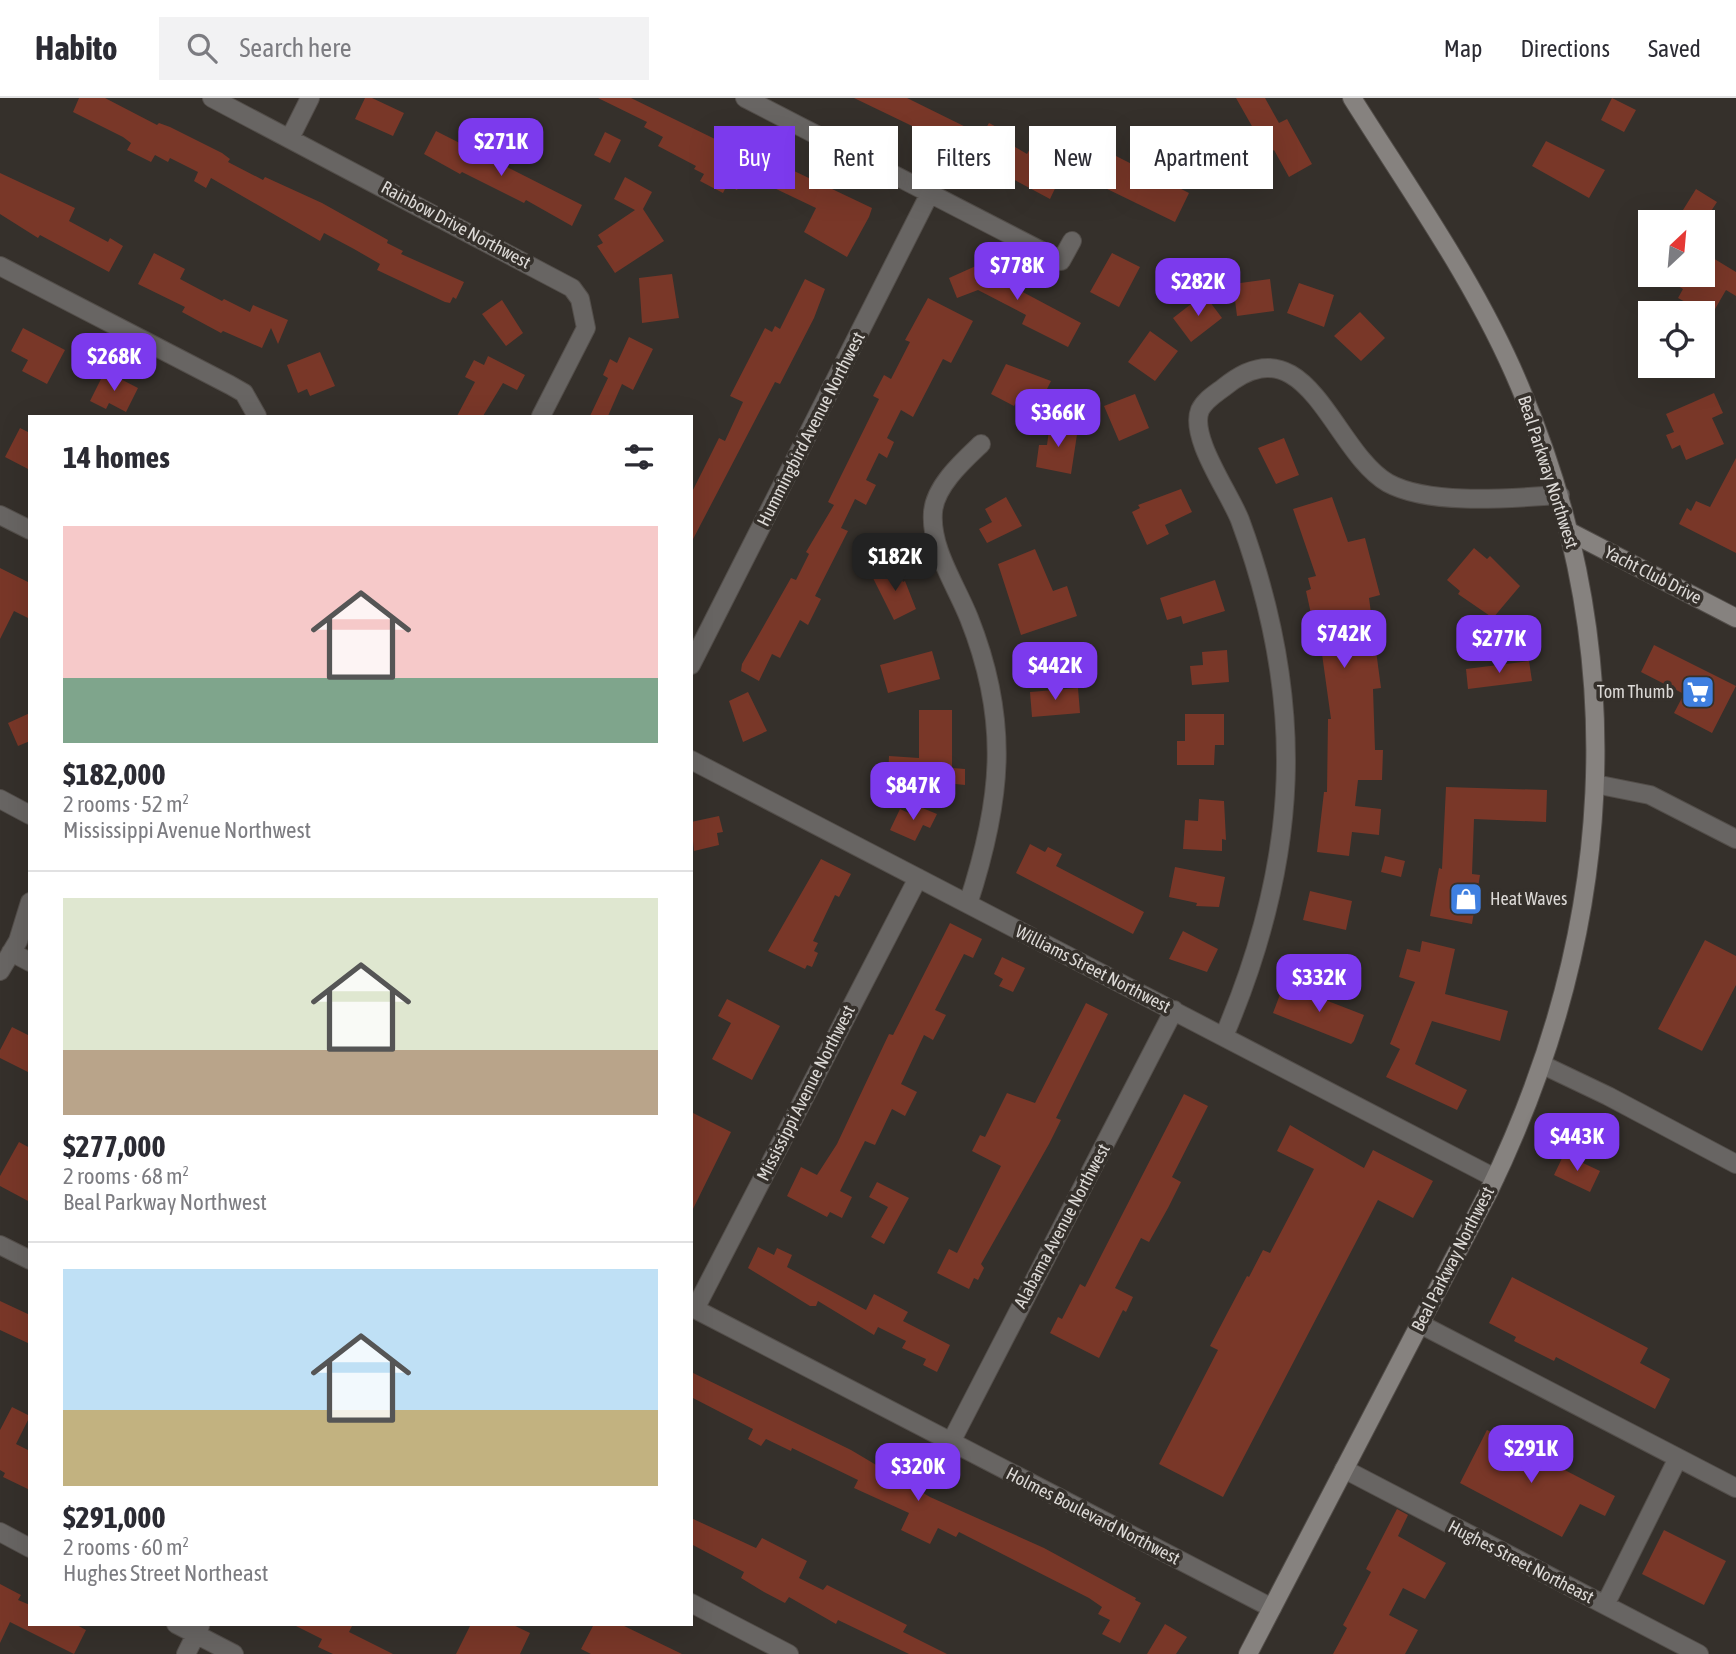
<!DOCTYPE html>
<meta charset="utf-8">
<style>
body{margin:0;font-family:"Asap Condensed",sans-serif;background:#f2f2f3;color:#2b2b33;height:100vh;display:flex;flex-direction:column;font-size:26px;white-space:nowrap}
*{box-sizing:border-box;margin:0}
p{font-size:23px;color:#7c7c81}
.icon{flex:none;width:38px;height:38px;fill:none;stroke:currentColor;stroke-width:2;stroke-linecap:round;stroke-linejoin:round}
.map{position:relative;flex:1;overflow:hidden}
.drawer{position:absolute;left:28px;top:317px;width:665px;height:1211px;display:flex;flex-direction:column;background:#fff;border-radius:0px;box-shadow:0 7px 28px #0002}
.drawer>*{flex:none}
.banner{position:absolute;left:714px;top:28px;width:665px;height:63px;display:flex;gap:14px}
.needle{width:46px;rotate:26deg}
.buttons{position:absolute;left:1638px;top:112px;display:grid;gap:14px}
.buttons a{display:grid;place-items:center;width:77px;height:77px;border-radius:0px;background:#fff;box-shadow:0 7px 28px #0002;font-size:35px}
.price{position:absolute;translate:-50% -60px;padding:0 16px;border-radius:14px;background:#7c3aed;color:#fff;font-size:23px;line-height:46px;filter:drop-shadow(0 2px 4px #0008)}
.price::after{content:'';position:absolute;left:50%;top:42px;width:21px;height:16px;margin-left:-10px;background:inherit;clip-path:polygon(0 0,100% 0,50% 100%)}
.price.selected{background:#222;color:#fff}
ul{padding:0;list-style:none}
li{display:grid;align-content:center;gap:14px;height:371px;padding:0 35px}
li+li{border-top:2px solid #e1e1e2}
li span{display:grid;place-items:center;height:217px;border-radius:0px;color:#555}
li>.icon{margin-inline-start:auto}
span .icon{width:126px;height:126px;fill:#fffc;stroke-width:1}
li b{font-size:30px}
h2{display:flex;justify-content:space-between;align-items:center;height:84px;padding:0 35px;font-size:30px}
.chip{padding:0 24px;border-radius:0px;background:#fff;box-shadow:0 7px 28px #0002;font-size:24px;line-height:63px}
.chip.selected{background:#7c3aed;color:#fff}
header{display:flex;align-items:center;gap:42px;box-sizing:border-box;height:98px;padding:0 35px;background:#fff;border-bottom:2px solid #e1e1e2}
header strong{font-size:33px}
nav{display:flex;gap:38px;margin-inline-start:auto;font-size:24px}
.search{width:490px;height:63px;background:#f2f2f3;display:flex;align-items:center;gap:18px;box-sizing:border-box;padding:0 24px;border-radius:0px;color:#7c7c81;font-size:26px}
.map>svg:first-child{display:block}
</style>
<header>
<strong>Habito</strong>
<div class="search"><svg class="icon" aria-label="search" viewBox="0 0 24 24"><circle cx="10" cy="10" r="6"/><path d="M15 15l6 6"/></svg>Search here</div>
<nav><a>Map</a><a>Directions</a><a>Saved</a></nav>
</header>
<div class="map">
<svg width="1736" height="1556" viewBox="0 0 1736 1556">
<rect width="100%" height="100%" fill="#35302b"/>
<path fill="#793728" d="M79,0H105L157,27L159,25L170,29L222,55L230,61L228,64L263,82L265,79L322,105L388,142L387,145L403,153L401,156L464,184L456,201L453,199L450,205L445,204L377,172L380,166L354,151L324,135L320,143L211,80L206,90L194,83L198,74L170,60L168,64L155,57L151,64L127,52L131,45L123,39L73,14Z
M365,0H372L404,15L393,38L355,21Z
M598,0H631L719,43L735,49L738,43L757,52L756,55L872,110L869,119L847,159L804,134L816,110L745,76L737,92L727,87L723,95L700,83L704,76L694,71L696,68L658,48L663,39L644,29L647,24Z
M854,0H907L982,37L989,25L1004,33L1000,40L1027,56L1031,49L1047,57L1041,68L1061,78L1050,101L935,39Z
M1236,0H1265L1279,25L1287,21L1312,66L1289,79L1274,52L1258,62L1248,43L1257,37Z
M1612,0L1636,12L1624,34L1601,22Z
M436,33L582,107L572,128L526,102L524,105L462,74L460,76L424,56Z
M605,34L621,42L610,65L594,57Z
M1546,43L1605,72L1589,100L1532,68Z
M1114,57L1189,95L1175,124L1099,87Z
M0,75L75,110L69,123L108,144L110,140L123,148L109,174L40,137L38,140L0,116Z
M625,79L652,94L643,111L664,143L615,175L597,148L603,145L598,137L635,112L614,101Z
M1696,91L1717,104L1704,124H1680L1686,114L1683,112Z
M1703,154L1736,174V198L1726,192L1711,218L1678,200L1683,191L1659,177H1703Z
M154,155L185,171L180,181L222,203L224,201L250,214L253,207L288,222L278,246L271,230L262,250L223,233L221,235L182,214L185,209L138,186Z
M1112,155L1140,169L1119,209L1090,194Z
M987,163L997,189L1006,171L1025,180L1019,192L1081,225L1068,249L1022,226L1026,217L978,192L957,200L949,180Z
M672,176L679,220L642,225L639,180Z
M805,181L825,191L814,220L780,286L775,284L691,445V396L719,340L725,343L743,304L730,298L765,230L772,234L775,228L780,231Z
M1270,181L1274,213L1237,218L1233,186Z
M1299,185L1334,197L1324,229L1287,215Z
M1204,196L1222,220L1191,244L1173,220Z
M928,200L973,223L951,265L943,261L913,319L901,312L887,340L894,344L887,360L879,355L866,382L876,387L866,407L855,401L841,430L848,433L815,498L821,501L808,527L800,522L780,560L772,556L759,583L741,573L742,566L791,480L796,482L809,456L806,454L834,407L828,404L879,301L873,298L884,277L891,281L910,244L905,242Z
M502,202L523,235L506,248L482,216Z
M1360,214L1385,240L1361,263L1334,238Z
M23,230L65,252L47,286L22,273L28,262L11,253Z
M1150,233L1178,253L1155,283L1128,264Z
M629,239L653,251L633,292L622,286L608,318H590L608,280L603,277L610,261L617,265Z
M320,254L335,288L310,298L307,291L298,295L287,267Z
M488,258L525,277L517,292L503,285L483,318H457L475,284L465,279L474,262L484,267Z
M1006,266L1051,283L1037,311L1018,301L1014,308L991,296Z
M105,273L138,290L126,314L109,305L106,311L90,303Z
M1714,295L1723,315L1712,320L1724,346L1686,362L1680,347L1672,351L1666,337L1674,334L1666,316Z
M1135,296L1149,330L1119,343L1104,308Z
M1050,325L1078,330L1071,376L1036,369L1039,347H1047Z
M20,330L30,335V372L5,359Z
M1284,340L1299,377L1276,386L1258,350Z
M1736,360V455L1679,426L1687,410L1691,413L1696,403L1710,409Z
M1181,391L1192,414L1165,427L1169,436L1147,447L1132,414L1140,410L1138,407Z
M1006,399L1022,428L987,445L979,431L992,424L985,411Z
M1332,399L1348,444L1365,440L1380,497L1369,500L1381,590L1373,591L1375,652H1383L1382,682H1358L1355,708L1381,711L1379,737L1352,734L1349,758L1317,754L1324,694H1327L1328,621H1331L1322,556L1320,557L1306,493L1311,491L1308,480L1316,478L1293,411Z
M1474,450L1487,461L1490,458L1520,488L1493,520L1458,496L1460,493L1447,482Z
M1035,451L1053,493L1067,488L1077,518L1021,537L998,466Z
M895,468L903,484L905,483L916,511L894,522L872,478Z
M0,470L30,485V521L14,513L0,541Z
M1215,482L1225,513L1183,526L1181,518L1167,522L1160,500Z
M1654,547L1736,588L1712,635L1674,615L1684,596L1641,574Z
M1227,552L1229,584L1192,587L1190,568L1203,567L1202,554Z
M932,553L940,581L888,595L880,567Z
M1529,563L1532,583L1468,591L1466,571Z
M1078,590L1080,615L1032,619L1030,594Z
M748,594L767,633L743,644L729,603Z
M919,612H952V670L965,671V687L888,679L889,658L919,660Z
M30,615V643L18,648L8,625Z
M1185,616H1224V647H1215L1214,667H1177V643H1185Z
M1446,689L1547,692L1546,724L1474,721L1472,776L1480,777L1472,826L1430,818L1439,770L1442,771Z
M1199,701L1224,703L1226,742L1222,741V753L1183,751L1185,722L1198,723Z
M915,707L937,716L930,730L923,727L915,743L890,732L900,711L911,716Z
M719,718L723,734L717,735L719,747L694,753L691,724Z
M1030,746L1045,754L1048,749L1062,756L1056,768L1144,814L1133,836L1016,775Z
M1385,758L1405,763L1401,779L1381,774Z
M821,761L851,776L839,799L835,797L813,843L818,845L814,853L818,855L812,869L807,867L805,871L768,853Z
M1175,769L1225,779L1219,809L1196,808L1197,805L1169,799Z
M1310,793L1352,803L1346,832L1303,822Z
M950,825L982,841L973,860L964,856L935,912L946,917L933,942L924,937L901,986L917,994L905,1018L892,1011L875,1047L865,1043L840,1093L852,1099L842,1120L830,1114L827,1119L787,1098L801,1069L817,1077L837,1046L889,936L893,937Z
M1183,833L1218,851L1207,874L1169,861Z
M1705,842L1736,858V887L1702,953L1658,931Z
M1422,843L1455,851L1445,896L1508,913L1500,943L1432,923L1415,966L1467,992L1457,1012L1386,979L1400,951L1390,946L1415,884L1399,879L1407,851L1420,854Z
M1002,859L1025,870L1013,894L999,888L1003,881L994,876Z
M1284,886L1364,917L1354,943L1351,946L1273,915Z
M727,901L780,928L752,982L712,961L731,925L718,918Z
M1086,905L1108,916L1056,1020L1061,1022L1049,1046L981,1166L984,1170L978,1182L974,1180L969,1191L937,1175L949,1151L957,1155L1001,1068L972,1053L980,1037L985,1039L1007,995L1035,1005Z
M12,929L30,938V975L0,960V952Z
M1184,996L1208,1008L1172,1079L1181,1084L1168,1110L1149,1144L1141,1140L1115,1190L1133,1199L1126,1214L1123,1212L1099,1260L1050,1235L1058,1219L1062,1221L1080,1186L1085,1189Z
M691,1014L731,1034L691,1115Z
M1290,1027L1364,1070L1373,1052L1433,1083L1413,1120L1378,1102L1223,1399L1159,1366L1218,1252L1210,1248L1247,1178L1249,1179L1263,1152L1270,1155L1314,1071L1277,1053Z
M19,1044L30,1050V1104L0,1088V1078Z
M1564,1056L1600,1073L1590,1094L1554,1077Z
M877,1084L909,1100L884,1146L871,1139L888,1109L869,1099Z
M758,1149L774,1157L777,1150L792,1157L787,1169L866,1212L874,1196L908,1214L903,1223L950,1247L937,1274L923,1267L926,1261L902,1250L906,1243L878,1229L874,1237L818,1203L816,1208H810L748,1170Z
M1512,1179L1648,1250L1640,1265L1670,1281L1655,1311L1556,1259L1554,1263L1514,1243L1516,1239L1489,1225Z
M0,1203L30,1217V1246L0,1232Z
M691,1274L851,1352L930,1399L1044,1450L1136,1500L1135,1502L1141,1505L1120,1545L1102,1536L1110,1522L1098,1516L1102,1509L1089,1500L959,1434L956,1439L938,1430L930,1446L901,1432L909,1415L854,1390L858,1382L792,1350L791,1353L766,1341L761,1348L748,1341L753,1331L691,1299Z
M12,1309L30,1318L16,1346L30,1353V1392L3,1379L5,1375L0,1372V1332Z
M1487,1332L1615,1398L1605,1418L1580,1406L1562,1439L1460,1385Z
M1397,1411L1408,1417L1398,1438L1446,1465L1425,1501L1403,1490L1389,1517L1418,1532L1405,1556H1333L1347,1530L1343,1527L1371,1474L1366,1471Z
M691,1420L756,1450L762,1440L807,1463L799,1480L823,1492L827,1487L907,1527L903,1534L947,1556H909L838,1522L836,1526L789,1499L785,1505L764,1494L741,1480L744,1474L691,1446Z
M1664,1432L1726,1463L1704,1507L1642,1476Z
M0,1486L21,1497L18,1502L30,1507V1526H75L86,1532L74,1556L10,1524L0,1545Z
M292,1526H353L349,1534L393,1556H333L318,1549L322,1541Z
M471,1526H511L530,1535L520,1556H456Z
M594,1526H620L682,1556H591L581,1551Z
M1165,1526L1187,1539L1176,1556H1147Z"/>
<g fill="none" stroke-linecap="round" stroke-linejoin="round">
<defs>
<path id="minor" d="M212,0L572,190L580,201L586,230L541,318
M745,0L1061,163L1072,143
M290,40L310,0
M0,168L230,287L244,295L257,318
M0,417L30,432
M691,567L930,95
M691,662L1495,1080
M1595,686L1650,697L1736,741
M968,806C1002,702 1010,623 969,520C956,487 930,450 933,414C935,388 963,363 981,346
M11,854L30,864
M0,873L18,843L30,804
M1224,938C1300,760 1307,604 1240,422C1229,394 1189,339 1200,312C1205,302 1215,296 1223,290C1307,220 1332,353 1388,385C1430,408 1513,400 1560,397
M1543,967L1608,998L1736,1066
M0,1147L30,1162
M691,1209L1272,1510
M695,1211L918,780
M1420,1226L1736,1390
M951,1344L1174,912
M1344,1371L1699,1556
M0,1434L30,1450
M691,1505L789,1556
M1605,1507L1678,1360
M176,1526L234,1556
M186,1556L200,1528"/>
<path id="tertiary" d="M0,701L30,717"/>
<path id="secondary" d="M1570,434L1736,520
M1248,1556L1488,1095C1615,834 1634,558 1520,289C1477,186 1411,94 1352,0"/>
</defs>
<use href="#minor" stroke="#534e4a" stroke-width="20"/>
<use href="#tertiary" stroke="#534e4a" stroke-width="20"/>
<use href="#secondary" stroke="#534e4a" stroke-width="20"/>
<use href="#minor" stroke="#686563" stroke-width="18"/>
<use href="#tertiary" stroke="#686563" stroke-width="18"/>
<use href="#secondary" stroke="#86827f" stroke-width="18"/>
</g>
<defs>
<symbol id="supermarket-square" viewBox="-11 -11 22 22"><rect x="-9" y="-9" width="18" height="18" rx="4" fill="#3f7fe0" stroke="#35302b"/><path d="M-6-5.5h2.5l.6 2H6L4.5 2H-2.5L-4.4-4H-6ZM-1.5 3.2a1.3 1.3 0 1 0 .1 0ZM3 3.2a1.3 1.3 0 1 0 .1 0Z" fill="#fff"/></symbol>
<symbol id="shop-square" viewBox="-11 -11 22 22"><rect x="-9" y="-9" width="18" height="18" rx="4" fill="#3f7fe0" stroke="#35302b"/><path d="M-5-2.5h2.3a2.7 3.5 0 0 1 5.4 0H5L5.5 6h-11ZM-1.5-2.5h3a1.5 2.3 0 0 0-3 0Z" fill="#fff"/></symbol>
</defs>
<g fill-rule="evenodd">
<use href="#supermarket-square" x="1679" y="575" width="38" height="38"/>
<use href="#shop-square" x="1447" y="782" width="38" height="38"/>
</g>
<g text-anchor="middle" stroke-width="7" stroke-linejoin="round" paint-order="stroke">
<g font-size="18" fill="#dcd9d6" stroke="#35302b">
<text transform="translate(456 127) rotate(28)" y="6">Rainbow Drive Northwest</text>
<text transform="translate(811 331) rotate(-63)" y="6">Hummingbird Avenue Northwest</text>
<text transform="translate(1548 374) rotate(72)" y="6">Beal Parkway Northwest</text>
<text transform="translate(1653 477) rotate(27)" y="6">Yacht Club Drive</text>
<text transform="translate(1093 871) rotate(27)" y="6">Williams Street Northwest</text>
<text transform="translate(806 995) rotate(-63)" y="6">Mississippi Avenue Northwest</text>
<text transform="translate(1062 1128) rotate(-62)" y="6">Alabama Avenue Northwest</text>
<text transform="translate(1453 1161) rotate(-63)" y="6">Beal Parkway Northwest</text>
<text transform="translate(1093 1418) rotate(27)" y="6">Holmes Boulevard Northwest</text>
<text transform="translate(1521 1464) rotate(27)" y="6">Hughes Street Northeast</text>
</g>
<g font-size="18" fill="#dcd9d6" stroke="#35302b" text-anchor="end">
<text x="1674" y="600">Tom Thumb</text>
<text x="1490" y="807" text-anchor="start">Heat Waves</text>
</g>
</g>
</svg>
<div class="buttons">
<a><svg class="needle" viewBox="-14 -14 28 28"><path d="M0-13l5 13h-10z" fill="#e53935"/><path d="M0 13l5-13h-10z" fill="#7c7c81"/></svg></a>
<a><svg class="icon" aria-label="locate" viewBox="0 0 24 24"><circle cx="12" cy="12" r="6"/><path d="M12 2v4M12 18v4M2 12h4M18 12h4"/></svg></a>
</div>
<b class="price" style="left:501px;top:80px">$271K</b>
<b class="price" style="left:1017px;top:204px">$778K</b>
<b class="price" style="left:1198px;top:220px">$282K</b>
<b class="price" style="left:114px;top:295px">$268K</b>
<b class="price" style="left:1058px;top:351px">$366K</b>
<b class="price selected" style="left:895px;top:495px">$182K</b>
<b class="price" style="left:1344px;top:572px">$742K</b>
<b class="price" style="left:1499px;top:577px">$277K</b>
<b class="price" style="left:1055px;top:604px">$442K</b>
<b class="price" style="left:913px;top:724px">$847K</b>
<b class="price" style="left:1319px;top:916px">$332K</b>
<b class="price" style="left:1577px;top:1075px">$443K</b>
<b class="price" style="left:1531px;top:1387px">$291K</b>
<b class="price" style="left:918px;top:1405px">$320K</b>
<div class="banner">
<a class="chip selected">Buy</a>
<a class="chip">Rent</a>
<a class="chip">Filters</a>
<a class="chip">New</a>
<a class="chip">Apartment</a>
</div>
<section class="drawer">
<h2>14 homes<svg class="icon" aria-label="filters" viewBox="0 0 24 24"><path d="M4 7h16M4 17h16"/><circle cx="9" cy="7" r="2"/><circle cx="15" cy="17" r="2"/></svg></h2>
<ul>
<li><span style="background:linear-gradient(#f6c9c9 70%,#7fa58c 0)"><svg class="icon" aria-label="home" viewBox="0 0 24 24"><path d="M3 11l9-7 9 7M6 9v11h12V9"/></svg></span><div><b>$182,000</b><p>2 rooms · 52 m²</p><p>Mississippi Avenue Northwest</p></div></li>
<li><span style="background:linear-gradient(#dfe7d0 70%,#b9a48a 0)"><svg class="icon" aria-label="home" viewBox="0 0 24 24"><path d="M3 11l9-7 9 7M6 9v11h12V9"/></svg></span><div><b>$277,000</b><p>2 rooms · 68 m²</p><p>Beal Parkway Northwest</p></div></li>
<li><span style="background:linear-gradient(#bfe0f5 65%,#c2b280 0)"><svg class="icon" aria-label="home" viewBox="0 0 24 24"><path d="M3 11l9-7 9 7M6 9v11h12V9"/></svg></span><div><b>$291,000</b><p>2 rooms · 60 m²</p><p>Hughes Street Northeast</p></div></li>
</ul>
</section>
</div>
